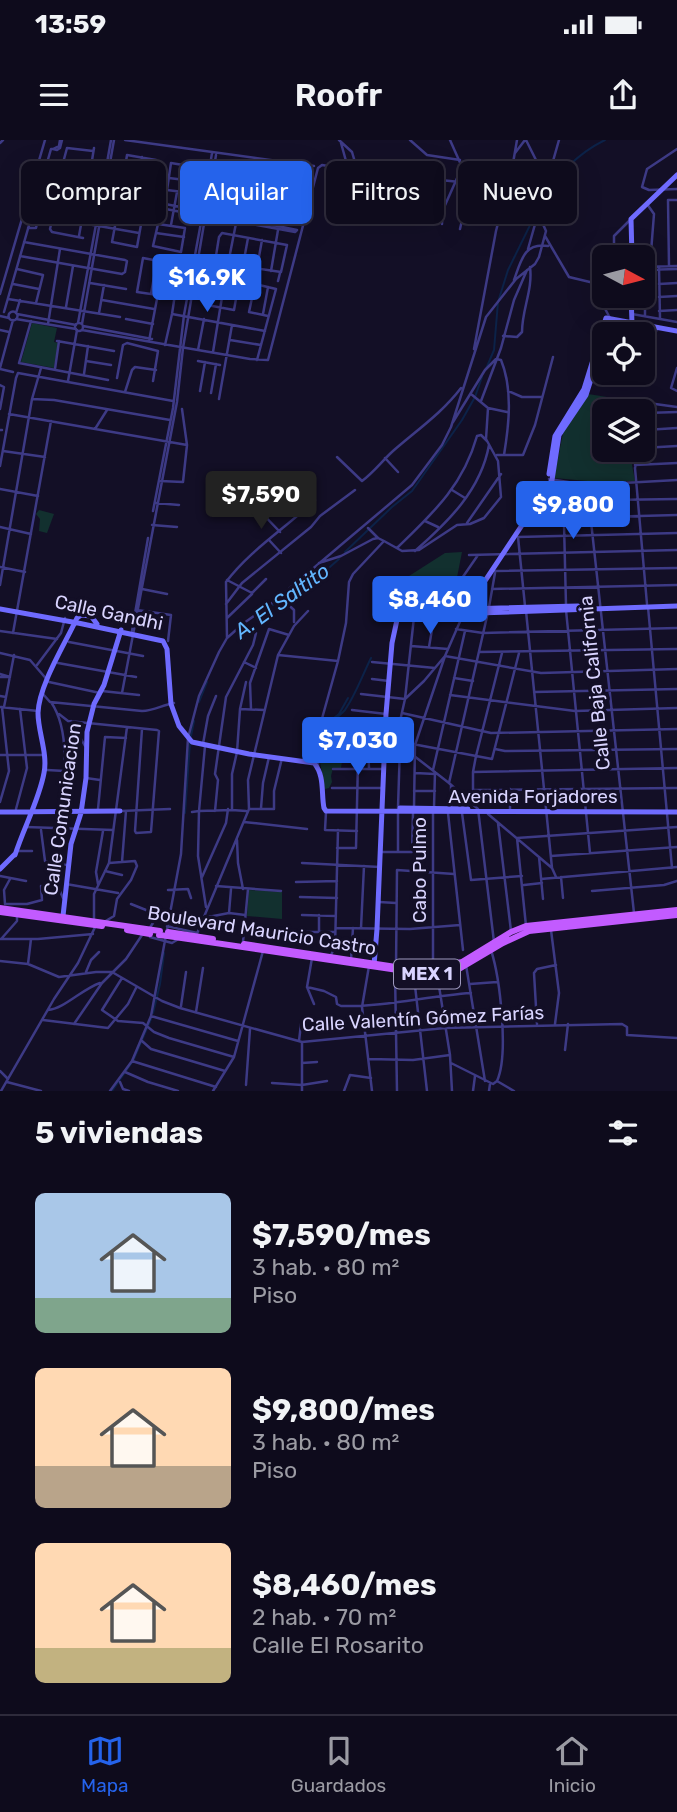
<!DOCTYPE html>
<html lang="es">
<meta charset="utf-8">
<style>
body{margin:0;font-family:Rubik,sans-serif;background:#171425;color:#f1f3f6;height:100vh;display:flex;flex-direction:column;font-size:26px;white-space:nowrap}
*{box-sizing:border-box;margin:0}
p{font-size:23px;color:#9b9ba3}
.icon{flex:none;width:38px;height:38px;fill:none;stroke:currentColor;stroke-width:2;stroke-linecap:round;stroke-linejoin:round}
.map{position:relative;height:951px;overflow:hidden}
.side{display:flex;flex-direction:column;background:#0e0b1c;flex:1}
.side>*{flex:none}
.top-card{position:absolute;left:21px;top:21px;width:635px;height:63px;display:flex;gap:14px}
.needle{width:46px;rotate:97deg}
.buttons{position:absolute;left:592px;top:105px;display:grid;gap:14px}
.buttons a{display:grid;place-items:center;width:63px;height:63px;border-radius:10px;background:#0e0b1c;box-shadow:0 7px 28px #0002,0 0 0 2px #2e2b3b;font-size:35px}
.price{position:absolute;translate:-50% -60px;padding:0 16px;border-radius:7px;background:#2563eb;color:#fff;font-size:23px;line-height:46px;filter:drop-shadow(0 2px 4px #0008)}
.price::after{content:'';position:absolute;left:50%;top:42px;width:21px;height:16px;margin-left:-10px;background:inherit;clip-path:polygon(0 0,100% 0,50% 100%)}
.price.on{background:#222;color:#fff}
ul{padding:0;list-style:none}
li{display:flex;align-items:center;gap:21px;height:175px;padding:0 35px}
li span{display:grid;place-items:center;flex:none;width:196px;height:140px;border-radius:10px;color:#555}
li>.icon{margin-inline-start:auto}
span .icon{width:84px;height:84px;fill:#fffc;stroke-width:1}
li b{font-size:30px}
h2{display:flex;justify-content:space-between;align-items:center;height:84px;padding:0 35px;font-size:30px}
.tag{padding:0 24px;border-radius:10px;background:#0e0b1c;box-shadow:0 7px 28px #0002,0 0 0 2px #2e2b3b;font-size:24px;line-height:63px}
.tag.on{background:#2563eb;color:#fff}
.status{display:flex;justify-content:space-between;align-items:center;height:49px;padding:0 35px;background:#0e0b1c;direction:ltr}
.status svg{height:19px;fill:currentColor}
header{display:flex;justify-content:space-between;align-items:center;height:91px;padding:0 35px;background:#0e0b1c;font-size:32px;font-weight:600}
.tab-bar{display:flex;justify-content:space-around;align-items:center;height:98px;border-top:2px solid #2e2b3b;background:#0e0b1c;font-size:19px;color:#9b9ba3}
.tab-bar a{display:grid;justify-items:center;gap:4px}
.tab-bar .on{color:#2563eb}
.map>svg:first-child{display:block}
</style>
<div class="status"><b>13:59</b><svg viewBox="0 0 49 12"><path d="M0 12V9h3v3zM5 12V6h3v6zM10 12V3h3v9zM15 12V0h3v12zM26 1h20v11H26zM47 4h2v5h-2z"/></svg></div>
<header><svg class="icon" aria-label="menu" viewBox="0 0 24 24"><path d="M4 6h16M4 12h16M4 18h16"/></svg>Roofr<svg class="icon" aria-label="share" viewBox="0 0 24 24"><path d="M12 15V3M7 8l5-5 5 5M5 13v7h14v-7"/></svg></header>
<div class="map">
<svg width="677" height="951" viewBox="0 0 677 951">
<rect width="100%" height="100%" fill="#130f26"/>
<path fill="#12302f" d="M32,183L57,188L54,202L58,203L54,228L21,222Z
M588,254L645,263L642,283V271H604V310H636L632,325L635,341H587L554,338L563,293Z
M39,370L54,374L47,393L39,391L40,379L36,374Z
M462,412L451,468L446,471L403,462L409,436L445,413Z
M343,615L341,628H333L331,636L332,642L329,648L325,649L320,622H328Z
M249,750L282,752V779L247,776Z"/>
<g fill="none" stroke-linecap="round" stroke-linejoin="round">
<path stroke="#0c2248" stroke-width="2" d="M543,59C556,35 580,12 605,0
M486,229L494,210L498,162L508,130L539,67
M345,412L392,367L412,351L462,280L475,257L482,237
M269,467L307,447L339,419
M199,562L207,542
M321,588L339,574L348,558
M319,593C326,584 337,579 345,570C356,554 362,536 371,518
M191,596L194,581
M185,673L190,602
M153,873L160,844L164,813
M112,951L133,921L151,879"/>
<path stroke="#3d3a85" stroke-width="2.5" d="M125,0L314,26
M339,0L352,12L357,29
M410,0L427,15L460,20
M526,0L546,40
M0,3L3,0
M341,3L346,21L342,28
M677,9L647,29L642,47L649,50L677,49
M57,10L53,9L59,6L60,0
M57,10L60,8L62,0
M515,13L525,0
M127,15L156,20L151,45L123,41Z
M63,22L91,26
M171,23L195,27L191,53L167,50Z
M62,30L90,34
M230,31L301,40L296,72L226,60Z
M60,34L67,8L93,11
M169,38L193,41
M89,39L94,8
M137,44L142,17
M74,48L75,32
M102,51L111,0
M105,51L114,0
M107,53L202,71
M227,53L254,58
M100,56L35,44L37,40L100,52
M239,56L244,32
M106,57L201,76
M133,59L134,43
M269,62L297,67
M283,63L287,38
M537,64L545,53
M253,65L258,35
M268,68L273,36
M200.5 74a4.5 4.5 0 1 1 9 0a4.5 4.5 0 1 1-9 0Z
M203,70L212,13
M207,71L216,15
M117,75L142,79L137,107L112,102Z
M209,76L295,92L297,90L209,72
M53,78L139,93
M279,83L281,70
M158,84L185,88L181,112L153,106Z
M442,84V72L462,27L450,0
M171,85L177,52
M28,88H36L42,59L38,57
M460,89L470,44
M156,93L184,97
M222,93L287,105L281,132L215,122L219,97Z
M79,96L84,68
M545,96L569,137L594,143L604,141
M83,98L52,92L50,89L56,63L87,69
M528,109L559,0
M632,113L651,112L654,74L647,64
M20,116L122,134L125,132L127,121L125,120L24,102
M614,116V96L631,79
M228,124L240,63
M243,125L248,98
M669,126L668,60H677
M642,127L677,126
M645,127V176
M659,127L660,178
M257,128L262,100
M17,129L43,135L36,163
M642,130L677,129
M271,131L278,90
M216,137L239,142L234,170L207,165L211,139Z
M514,140C521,121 524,102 548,106
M278,141L280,133
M90,143L126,149
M13,144L39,149
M659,144L677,143
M0,154L45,0
M151,154L157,120
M605,156L603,165L610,178
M659,157L677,156
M8,159L120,177
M102,160L154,169
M66,167L73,126
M659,171L677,170
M8.5 176a4.5 4.5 0 1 1 9 0a4.5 4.5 0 1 1-9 0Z
M4,172L51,9H53
M16,173L20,160
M99,173L104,145
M17,174L76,185
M172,174L265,191
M263,174L268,147
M632,174L677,182
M0,176L9,178
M16,179L76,189
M126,179L153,184
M31,181L19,223L108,240
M75 187a4 4 0 1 1 8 0a4 4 0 1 1-8 0Z
M78,183L101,57
M48,184L60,109
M82,184L104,59
M83,186L152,199
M0,190L9,192
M82,190L250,219L268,220L318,28L322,25L370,33L480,44L533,62L546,91L539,117L535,124L516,139L486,177L451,287L442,305L412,345L271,464L244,483L227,498L219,512L199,556L188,598L181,714L151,876L132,921L110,951
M503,196L517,197L522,192C522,169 533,150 530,127
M230,200L261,205
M57,201L114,211
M149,201L164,122L143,118L137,152L158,155
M165,205L172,174L179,128H193
M474,209L496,91L512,29L517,0
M198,210L204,179
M213,212L225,139
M649,215L657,188
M257,220L276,149L255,144L249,172L268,176
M86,221L111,225
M198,221L220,225
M0,228L13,180
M677,228L671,248L677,251
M0,229L13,232
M55,229L59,201
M84,234L88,206
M117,238L123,205L127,203L158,211L153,241
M68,241L77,190
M0,245L4,247L0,269
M200,251L205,222
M508,251L522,257H541
M125,252L132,230L135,227L156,230
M211,253L216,224
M32,259L54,260L170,280
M219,259L232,185
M481,261L501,208L514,160L527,130
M488,268L507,272
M646,273L677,272
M9,274L187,305
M453,282L485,230L496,219L501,220C513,249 509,285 504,315
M95,289L107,270
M0,290H2
M645,290L677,288
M642,297L648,263L677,267
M642,308L677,306
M639,310L635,328L647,464
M3,311L45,317
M497,315H523L535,285L553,217
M337,317L362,341C374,332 382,321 393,311C417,290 442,273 461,248
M385,318L398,332
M635,325L677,323
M0,326L16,238L18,233L173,261
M549,339L587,345L677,340
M160,341L183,342L187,305L182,269
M563,343L566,465
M587,345L634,773
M0,349L38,356
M452,350L465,358
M540,361L677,359
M156,363L179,365
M257,368L280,392
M153,371L173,268L184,175L202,77
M527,379L677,375
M425,381L438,387
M467,383L501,334
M152,385L177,387
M0,387L31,394
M368,388L378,398
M518,397L677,393
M518,397L525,466
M269,400L281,413
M397,408C433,373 463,346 477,296L481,295L487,301
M415,411C448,382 481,350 489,305
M469,415L677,410
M319,423L341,416L373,399L378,398L384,401
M0,427L25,432
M495,431L677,428
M227,440L252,453L266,439
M458,444L478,415
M0,445L32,259L41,228
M142,449L167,454
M492,449L677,445
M280,457L294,470V482
M226,464L242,443L311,387L320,376L355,350
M489,467L495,433
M648,467L672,728
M137,470L171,475L168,501
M566,470L590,713
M526,471L552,728
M227,478L252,454
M456,489L483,493L677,488
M0,491L57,499
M132,491L148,398
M13,493L51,281
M227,498L226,442C250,410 286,388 315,360
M69,502L143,516
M411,506L448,509
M429,507L435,472
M479,512L677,509
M0,513L30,520L49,542L100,553
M278,515L338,521
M244,522L256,528
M372,522L435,528
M58,523L136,537
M37,525L61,493L65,478
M0,534L10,537
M0,537H10
M454,538L473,541
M372,539L389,541
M102,551L139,555
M534,552L677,549
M122,553L177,262L183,208L205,78
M43,554L50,562L142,571C154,571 162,565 174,563
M361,554L405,559L424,541L445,516L541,533L677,529
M450,555L575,571L677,568
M0,556L6,557L4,567
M6,557L14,515
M51,562C70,590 66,639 58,671
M0,567L38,571
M240,569L264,570
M251,569L250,543L269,489L289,495
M352,570L386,574
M402,573L491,593L677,589
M59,574L68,581L157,590L159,591L151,692L136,693L135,691L142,589
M71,581L85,606
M386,599L492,619L519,513
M396,599L405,559L415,468
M203,604L208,576L216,556
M400,605L449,643L478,669L494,802
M205,606L199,671L232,670L246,671
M368,607L369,628
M495,609L505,611L677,609
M0,615H42
M318,627V593L338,521L346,483L349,442L353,434L384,401L402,411L419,410L457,385L470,384L484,378L501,357L498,321L486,299L488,268L471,254
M333,629H384
M47,630L65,631
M433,630L465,491
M473,632L677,628
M415,633L435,634
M86,638L100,640
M449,643L488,472
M332,648H383
M473,650L677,648
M414,651H435
M0,662L9,631L2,567
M473,663V632L476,616L502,513
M434,667L435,632
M261,668L263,643L269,617
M398,668L400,605
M414,668L415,605L445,516L462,477
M16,669L27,628L20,569
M98,669L105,597L126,598
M249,669H274V651L282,618
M451,669V645
M510,669V649
M232,670V634L237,612L240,569L246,542
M120,671L170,669
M215,671L218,640L215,634L226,557L253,505L256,493
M192,672L199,671L198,716L206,767
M326,672L325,690L357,691
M448,673L463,810
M462,673L471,740L522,736
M488,674L552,728L556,737
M244,682L307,689
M498,683L511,791
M26,687L113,690
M41,690L45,721L52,724L68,725
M237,700L238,723L243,749
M337,708H356L358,621
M16,711H32
M381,712H412L413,673
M398,712V672
M551,716L677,707
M539,717L543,759
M122,722L126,671
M302,723L380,727
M52,725L54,737L63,758
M105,731L122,735
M0,736L26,741
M202,737L226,683L228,669
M561,737L563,758
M541,739L677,727
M296,742L337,741
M66,744L118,753
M98,744L96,732L103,691
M524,745L542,743
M216,746L281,751
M168,750L188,749L191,758
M592,751L664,745L677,741
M300,757L337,758
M379,762L396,763
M5,764H27L42,760L41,746
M5,764L4,750L10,739
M131,764L151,772L153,783L149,789
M229,773L231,749
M302,775L336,776
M203,778L229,773L245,775
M94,780V754L109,723L127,587
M104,782L114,776L117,759L131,740L137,726L135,721L109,723
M167,786L197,793
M526,786L517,698L677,687
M336,788L410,789L460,785
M361,788L364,726
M551,790L559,853L555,884
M302,792H335
M319,792V775
M196,796L249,669L248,640L278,515L294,486L308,471
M150,797L172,803L180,798
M2,798L17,781V776
M0,799H38L93,794
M243,802L248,749
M491,810C500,838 509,915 497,941
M330,817L335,807L338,690
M312,818L307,847L314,864
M351,820L353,788
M0,821L28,824L59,837L96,832H112L162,861L180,868L302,902L445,888L622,884L627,887V895L677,898
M28,824L31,799
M466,825L485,941
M369,826L362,867L372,951
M396,827L397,730L454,734
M433,828V673
M86,832L91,820L99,812
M395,832L397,951
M414,837L427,951
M122,838L102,870L118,881L143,883L154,892L169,898L234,917
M414,838L438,840L450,915L452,951
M470,844L497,842
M307,847L324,851L336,857L337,864L341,866C385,867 427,856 471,853
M181,866L186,832
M48,870C64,869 82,849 100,843
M434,871L436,875L443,874
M196,872L203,828
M151,876L238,901
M43,880L108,888L128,864L136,848
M74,884L102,843L126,819L142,795
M537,884L534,833L537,829L556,825
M142,901L151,909L225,931
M299,901L301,884L307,878
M302,902V951
M565,910L568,884
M369,919L413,920L450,915
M132,921L216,947
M302,923L317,922
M451,923L493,944L497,941L514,951
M0,931L8,939
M125,932L148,942L178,951
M7,942L41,951
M120,942L123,949L129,951
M272,943L302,945L327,941
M246,945L250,889
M1,951L54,859L78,823L96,785
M213,951L234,917L263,811
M344,951L350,935L371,938
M473,951L475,936
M489,951L490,944"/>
<path stroke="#6f6bff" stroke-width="5" d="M632,117L631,79L677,35
M631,156L632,183
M605,194L611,179
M549,334L555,296L584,249L606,178L677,191
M0,469L78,483L163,501L167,509L171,564L179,586L192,602L249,614L314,623C325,636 321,653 324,668
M463,474L552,340L559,295L586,255L604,199
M445,475L466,469L578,466
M324,668L326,671L677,672
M400,668L468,669
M0,672L120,671
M15,715C24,687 39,660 44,633C48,614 38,592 38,573C39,545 65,504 77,478L81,475L91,476L97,484
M0,729L15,714
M63,776L71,704L81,673L86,638L87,592L94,564L104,545L121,490
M374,825L377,789L386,574L392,503L400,466L404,465L453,478L478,473L677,466"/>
<path stroke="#c25bff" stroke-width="6" d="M0,768L160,791
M0,772L102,786
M127,790L150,794
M168,792L213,799
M168,796L425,834L459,829L503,803L529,791L677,775
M244,804L396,827L433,829L462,822L511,792L526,786L677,770"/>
<path stroke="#c25bff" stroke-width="6" d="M159,795L168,796"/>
</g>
<g text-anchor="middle" stroke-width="7" stroke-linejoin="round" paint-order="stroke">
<rect fill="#130f26" stroke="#9e99be" stroke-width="2" x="394" y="819.5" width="66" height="29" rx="5"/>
<g font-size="18" font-weight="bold" fill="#d9d4ff">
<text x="427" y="840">MEX 1</text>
</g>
<g font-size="19" fill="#d9d4ff" stroke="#130f26">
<text transform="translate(109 472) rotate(12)" y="7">Calle Gandhi</text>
<text transform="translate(594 543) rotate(-96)" y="7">Calle Baja California</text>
<text x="533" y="663">Avenida Forjadores</text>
<text transform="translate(62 669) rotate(-82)" y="7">Calle Comunicacion</text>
<text transform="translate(419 730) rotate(-90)" y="7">Cabo Pulmo</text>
<text transform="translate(262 790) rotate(9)" y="7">Boulevard Mauricio Castro</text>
<text transform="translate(423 878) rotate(-3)" y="7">Calle Valentín Gómez Farías</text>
</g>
<g font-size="21" font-style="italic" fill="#62b6ff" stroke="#130f26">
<text transform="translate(282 461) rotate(-36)" y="7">A. El Saltito</text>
</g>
</g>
</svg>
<div class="buttons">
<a><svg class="needle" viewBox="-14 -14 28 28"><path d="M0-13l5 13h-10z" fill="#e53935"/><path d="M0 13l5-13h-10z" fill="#9b9ba3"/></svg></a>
<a><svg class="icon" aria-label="locate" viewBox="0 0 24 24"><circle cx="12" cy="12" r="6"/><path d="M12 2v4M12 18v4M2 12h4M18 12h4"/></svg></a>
<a><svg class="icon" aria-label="layers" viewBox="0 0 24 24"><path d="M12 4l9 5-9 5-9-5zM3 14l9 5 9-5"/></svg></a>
</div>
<b class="price" style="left:207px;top:174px">$16.9K</b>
<b class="price on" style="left:261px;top:391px">$7,590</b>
<b class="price" style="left:573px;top:401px">$9,800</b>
<b class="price" style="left:430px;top:496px">$8,460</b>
<b class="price" style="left:358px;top:637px">$7,030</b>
<div class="top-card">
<a class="tag">Comprar</a>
<a class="tag on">Alquilar</a>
<a class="tag">Filtros</a>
<a class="tag">Nuevo</a>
</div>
</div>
<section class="side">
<h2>5 viviendas<svg class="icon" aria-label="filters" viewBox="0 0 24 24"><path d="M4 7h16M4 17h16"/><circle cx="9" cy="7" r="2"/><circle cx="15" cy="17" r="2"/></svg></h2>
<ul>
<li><span style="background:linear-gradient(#a9c7e8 75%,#7fa58c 0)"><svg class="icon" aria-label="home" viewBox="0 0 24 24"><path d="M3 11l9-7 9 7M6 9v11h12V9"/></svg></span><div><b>$7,590/mes</b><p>3 hab. · 80 m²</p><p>Piso</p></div></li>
<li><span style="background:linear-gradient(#ffd9b3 70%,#b9a48a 0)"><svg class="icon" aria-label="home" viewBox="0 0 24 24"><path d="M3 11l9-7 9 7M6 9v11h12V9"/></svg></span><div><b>$9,800/mes</b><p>3 hab. · 80 m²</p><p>Piso</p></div></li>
<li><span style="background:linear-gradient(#ffd9b3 75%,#c2b280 0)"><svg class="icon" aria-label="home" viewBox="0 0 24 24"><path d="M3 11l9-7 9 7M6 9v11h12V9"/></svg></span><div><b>$8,460/mes</b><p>2 hab. · 70 m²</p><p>Calle El Rosarito</p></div></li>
</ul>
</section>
<nav class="tab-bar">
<a class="on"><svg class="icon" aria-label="map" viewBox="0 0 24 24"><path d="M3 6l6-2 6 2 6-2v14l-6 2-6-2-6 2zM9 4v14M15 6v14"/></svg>Mapa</a>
<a><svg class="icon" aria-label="saved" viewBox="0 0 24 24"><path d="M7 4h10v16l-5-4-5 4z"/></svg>Guardados</a>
<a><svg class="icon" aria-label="home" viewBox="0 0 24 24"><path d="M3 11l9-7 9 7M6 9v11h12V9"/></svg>Inicio</a>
</nav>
